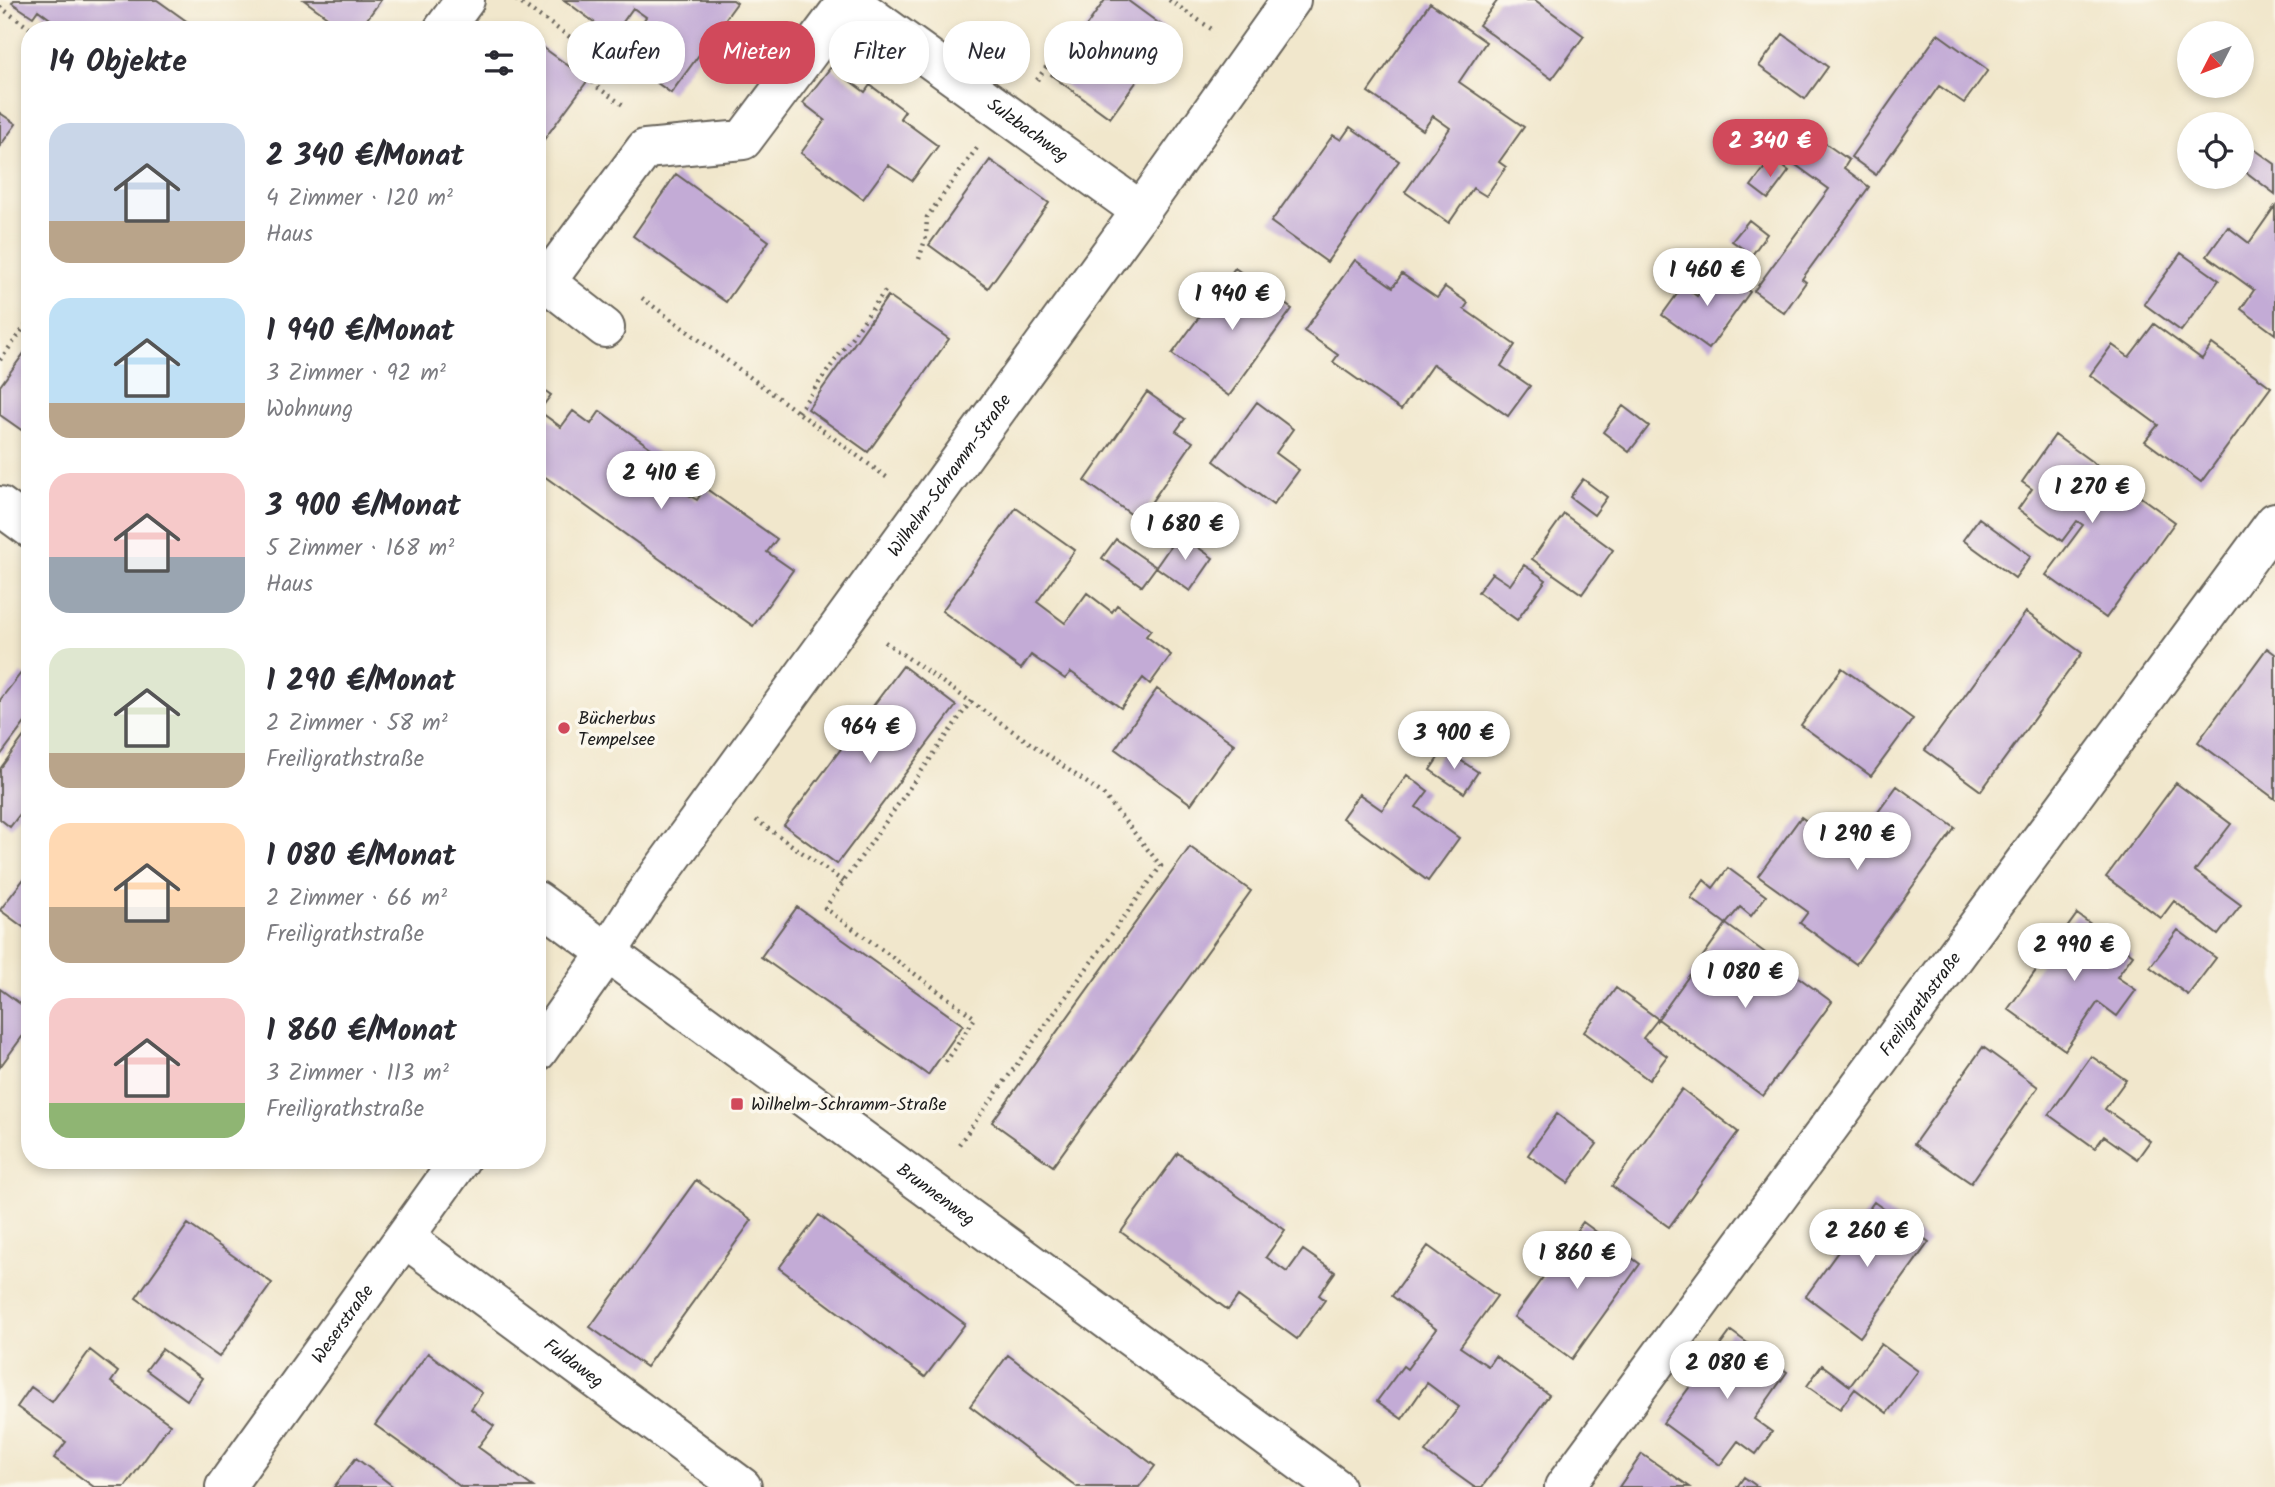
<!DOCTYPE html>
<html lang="de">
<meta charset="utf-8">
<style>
body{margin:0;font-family:Kalam,sans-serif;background:#f7f7f7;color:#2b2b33;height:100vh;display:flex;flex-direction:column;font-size:26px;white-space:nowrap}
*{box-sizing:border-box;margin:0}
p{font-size:23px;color:#7c7c81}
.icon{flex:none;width:38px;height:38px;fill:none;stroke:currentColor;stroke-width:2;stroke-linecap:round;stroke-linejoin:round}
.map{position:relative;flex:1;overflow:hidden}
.sheet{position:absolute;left:21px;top:21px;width:525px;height:1148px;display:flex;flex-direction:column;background:#fff;border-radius:28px;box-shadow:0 4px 10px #0003}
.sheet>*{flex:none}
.guide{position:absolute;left:567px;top:21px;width:665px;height:63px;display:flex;gap:14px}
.needle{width:46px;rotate:228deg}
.tools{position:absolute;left:2177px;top:21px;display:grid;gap:14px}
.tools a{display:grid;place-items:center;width:77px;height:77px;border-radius:50%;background:#fff;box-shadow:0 4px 10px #0003;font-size:35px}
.price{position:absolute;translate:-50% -60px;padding:0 16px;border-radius:24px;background:#fff;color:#222;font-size:23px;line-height:46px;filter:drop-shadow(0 2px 4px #0008)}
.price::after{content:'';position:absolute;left:50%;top:42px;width:21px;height:16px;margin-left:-10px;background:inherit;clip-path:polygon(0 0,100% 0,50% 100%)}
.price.active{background:#d1495b;color:#fff}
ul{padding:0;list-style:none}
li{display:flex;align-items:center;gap:21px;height:175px;padding:0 28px}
li span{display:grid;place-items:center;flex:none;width:196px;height:140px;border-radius:21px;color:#555}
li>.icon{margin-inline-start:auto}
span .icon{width:84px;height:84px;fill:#fffc;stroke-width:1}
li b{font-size:30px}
h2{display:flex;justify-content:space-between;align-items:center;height:84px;padding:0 28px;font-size:30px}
.chip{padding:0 24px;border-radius:28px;background:#fff;box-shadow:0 4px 10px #0003;font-size:24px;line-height:63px}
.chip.active{background:#d1495b;color:#fff}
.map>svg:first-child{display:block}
</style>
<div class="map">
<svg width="2275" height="1487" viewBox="0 0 2275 1487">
<rect width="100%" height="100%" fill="#fbf7ec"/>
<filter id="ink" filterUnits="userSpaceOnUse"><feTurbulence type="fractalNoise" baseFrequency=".0143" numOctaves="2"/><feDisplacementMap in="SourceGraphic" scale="14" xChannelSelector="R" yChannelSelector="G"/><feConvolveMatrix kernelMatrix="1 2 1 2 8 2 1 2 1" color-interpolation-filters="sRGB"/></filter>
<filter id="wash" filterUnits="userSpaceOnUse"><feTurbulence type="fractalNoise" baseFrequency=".00686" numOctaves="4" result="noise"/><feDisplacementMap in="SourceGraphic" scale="28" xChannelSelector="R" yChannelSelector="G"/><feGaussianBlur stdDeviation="1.57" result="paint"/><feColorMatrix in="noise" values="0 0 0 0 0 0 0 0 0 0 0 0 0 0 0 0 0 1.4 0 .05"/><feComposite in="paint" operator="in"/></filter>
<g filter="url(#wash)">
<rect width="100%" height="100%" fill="#f1e7cc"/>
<g id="blocks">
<path fill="#c3abd6" d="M14,0H157L199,30H65L38,10L33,17L12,3Z
M304,0H381L359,30H345Z
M564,0H733L737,3L671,93L619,55L646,17L633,8L613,36Z
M1105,0H1127L1172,33L1110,118L1051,75Z
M1498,0H1535L1584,36L1552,79L1479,25Z
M1430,3L1486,42L1459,82L1524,127L1499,162L1506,167L1486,196L1473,188L1449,223L1405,192L1450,128L1433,116L1423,130L1368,92Z
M1783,34L1828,67L1805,99L1759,66Z
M1938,34L1988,70L1964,103L1939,86L1876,175L1851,157Z
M537,43L588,80L537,149Z
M831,67L865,92L870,85L905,111L900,118L938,146L912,181L888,165L863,199L801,153L825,120L803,103Z
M0,113L16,124L0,146Z
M1350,127L1399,161L1327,262L1271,222L1333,135L1341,140Z
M1809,132L1849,160L1844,168L1869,187L1802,279L1806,282L1784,313L1754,291L1829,189L1789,160Z
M2254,149L2275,164V194L2242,169Z
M1772,158L1789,171L1768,199L1751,186Z
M990,160L1049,203L988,288L929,245Z
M676,174L769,241L726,302L633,236Z
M2275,206V334L2241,309L2254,290L2207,256L2228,227L2249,243Z
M1749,220L1767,234L1752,255L1732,241Z
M2181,253L2219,280L2181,331L2144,304Z
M1355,260L1393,287L1402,274L1437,298L1445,287L1468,303L1464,309L1515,345L1501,366L1530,386L1508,416L1433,364L1401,410L1333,362L1338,355L1304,331Z
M1235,268L1292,309L1229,396L1172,354Z
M1718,268L1750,292L1709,349L1662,315L1683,286L1697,296Z
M888,296L949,339L868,452L808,409Z
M2154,324L2202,359L2212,344L2271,387L2201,482L2145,441L2158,425L2090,375L2112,345L2129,357Z
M30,345V436L0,415V386Z
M537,385L551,395L539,411L561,427L573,411L591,424L600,411L670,462L661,474L682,491L697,500L705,488L777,539L767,552L793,570L753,626L537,471Z
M1147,392L1185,419L1176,431L1193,442L1139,520L1085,481Z
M1257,402L1293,429L1276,453L1299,470L1273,505L1214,461Z
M1623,406L1649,426L1629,452L1603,432Z
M2055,435L2175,522L2106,618L2046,575L2083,525L2077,521L2062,541L2018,509L2032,489L2022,482Z
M1583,479L1607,497L1594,515L1570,497Z
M1016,508L1075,550L1037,602L1065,623L1087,593L1112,612L1117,605L1151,630L1146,636L1171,655L1150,684L1143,678L1121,708L1071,672L1065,679L1031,655L1021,669L942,611Z
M1564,514L1613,550L1582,594L1532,559Z
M1979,518L2031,556L2015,578L1963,540Z
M1179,534L1213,558L1190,591L1156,567Z
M1116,539L1156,567L1142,586L1102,558Z
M1524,565L1546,580L1517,620L1478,592L1492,573L1510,585Z
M2026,612L2082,653L1981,791L1925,750Z
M2267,648L2275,654V799L2198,742Z
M903,666L956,706L837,864L784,825Z
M1842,668L1913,719L1871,776L1801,725Z
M21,673L30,679V716L0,756V700Z
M1157,689L1234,744L1191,804L1115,749Z
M30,728V801L10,827L0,819V769Z
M1444,749L1478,772L1464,793L1430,770Z
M1407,775L1428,791L1416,807L1459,838L1428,881L1342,818L1359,794L1382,810Z
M2176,783L2231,824L2195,871L2241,905L2218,935L2174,901L2161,918L2106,877Z
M1897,786L1955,828L1856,964L1800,923L1808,912L1758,876L1801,817L1849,852Z
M1190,847L1251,891L1053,1166L992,1122Z
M1728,868L1766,896L1751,916L1740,907L1726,924L1691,898L1704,880L1713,888Z
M30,871V932L0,910Z
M797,907L963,1025L928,1075L761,957Z
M2077,914L2133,955L2117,977L2136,990L2117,1016L2098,1002L2065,1050L2008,1009Z
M1726,924L1832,1002L1763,1096L1658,1019Z
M2178,930L2216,958L2188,995L2150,967Z
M1616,988L1658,1019L1643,1038L1667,1056L1649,1080L1584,1032Z
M0,989L30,1011V1026L0,1067Z
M1983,1047L2038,1087L1971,1183L1914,1144Z
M2091,1056L2126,1080L2105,1109L2150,1141L2137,1159L2104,1136L2095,1148L2049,1115Z
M1682,1089L1738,1132L1669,1227L1612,1186Z
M1557,1114L1597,1144L1568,1183L1528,1155Z
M1178,1153L1285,1230L1266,1257L1287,1272L1303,1250L1335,1272L1319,1295L1325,1300L1297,1339L1238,1296L1228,1310L1121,1232Z
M696,1180L752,1220L646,1367L590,1327Z
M1874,1202L1929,1242L1860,1337L1806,1296Z
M819,1215L965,1324L925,1377L779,1268Z
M1583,1222L1640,1264L1572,1359L1514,1317Z
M188,1224L272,1283L219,1357L136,1298Z
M1428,1246L1497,1296L1460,1347L1488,1366L1495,1356L1549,1395L1482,1487H1474L1425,1452L1459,1407L1427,1383L1402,1419L1377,1401L1403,1366L1407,1369L1436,1329L1392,1296Z
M1731,1331L1787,1372L1754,1419L1772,1432L1756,1454L1738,1441L1720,1465L1663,1423Z
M1881,1344L1918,1371L1887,1413L1855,1389L1840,1409L1807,1386L1822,1365L1850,1386Z
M162,1349L202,1378L187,1400L146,1370Z
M90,1350L118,1372L111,1382L170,1424L125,1487H94L54,1458L66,1442L17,1407L31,1387L52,1402Z
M428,1353L482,1393L471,1409L494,1426L478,1447L533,1487H461L375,1425Z
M1008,1355L1155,1466L1139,1487H1077L970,1406Z
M1642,1454L1690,1487H1619Z
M356,1458L394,1487H334Z
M1744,1477L1758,1487H1737Z"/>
</g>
</g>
<g filter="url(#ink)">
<use href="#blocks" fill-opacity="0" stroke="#67635a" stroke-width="2"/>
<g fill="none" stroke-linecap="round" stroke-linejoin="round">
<defs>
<g id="minor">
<path id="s1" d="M848,0L1141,211"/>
<path d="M443,30L465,0"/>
<path d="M605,328L546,282L645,149L743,140L848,0"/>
<path d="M0,506L30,528"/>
<path id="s2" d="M537,901L1335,1487"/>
<path id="s3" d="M537,1052L608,952L645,894L1141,211L1291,0"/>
<path id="s4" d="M405,1238L742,1487"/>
<path id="s5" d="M225,1487L460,1160"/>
<path id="s6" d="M1564,1487L2275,522"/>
</g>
</defs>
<use href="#minor" stroke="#67635a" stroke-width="42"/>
<path stroke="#67635a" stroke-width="4.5" stroke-dasharray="2 5" stroke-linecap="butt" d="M516,0L583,46L594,85L626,107
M1169,0L1213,30
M0,7L32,30
M1037,80L1063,43
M919,259L926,237L927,217L977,148
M642,298L889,479
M0,360L30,320
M798,412L885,291
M885,642L1103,794L1161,866L957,1147
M756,820L844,882
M946,1062L975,1018L825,908L971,701"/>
<use href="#minor" stroke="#fff" stroke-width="38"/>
</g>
</g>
<g fill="#d1495b" stroke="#fbf7ec" stroke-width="2.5">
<circle cx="564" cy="728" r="7"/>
<rect x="730" y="1097" width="14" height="14" rx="3.5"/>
</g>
<g text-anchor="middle" stroke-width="7" stroke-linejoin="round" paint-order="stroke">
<g font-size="18" fill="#1c1c1c" stroke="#fbf7ec">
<text dy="6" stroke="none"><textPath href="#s1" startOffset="222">Sulzbachweg</textPath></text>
<text dy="6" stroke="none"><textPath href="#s3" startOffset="709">Wilhelm-Schramm-Straße</textPath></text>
<text dy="6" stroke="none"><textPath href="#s6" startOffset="600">Freiligrathstraße</textPath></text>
<text dy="6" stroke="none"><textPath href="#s2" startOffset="495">Brunnenweg</textPath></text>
<text dy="6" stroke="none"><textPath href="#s5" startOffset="201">Weserstraße</textPath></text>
<text dy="6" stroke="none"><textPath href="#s4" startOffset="210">Fuldaweg</textPath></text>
</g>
<g font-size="18" fill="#1c1c1c" stroke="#fbf7ec" text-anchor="start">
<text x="578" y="724">Bücherbus<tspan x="578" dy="21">Tempelsee</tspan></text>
<text x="751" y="1110">Wilhelm-Schramm-Straße</text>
</g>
</g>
</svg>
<div class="tools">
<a><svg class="needle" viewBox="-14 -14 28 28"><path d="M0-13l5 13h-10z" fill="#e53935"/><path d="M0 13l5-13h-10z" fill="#7c7c81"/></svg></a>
<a><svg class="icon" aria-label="locate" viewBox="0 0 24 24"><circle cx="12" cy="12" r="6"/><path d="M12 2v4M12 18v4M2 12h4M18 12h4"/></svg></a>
</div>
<b class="price active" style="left:1770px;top:179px">2 340 €</b>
<b class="price" style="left:1707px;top:308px">1 460 €</b>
<b class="price" style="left:1232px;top:332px">1 940 €</b>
<b class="price" style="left:661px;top:511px">2 410 €</b>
<b class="price" style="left:2092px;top:525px">1 270 €</b>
<b class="price" style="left:1185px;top:562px">1 680 €</b>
<b class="price" style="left:870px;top:765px">964 €</b>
<b class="price" style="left:1454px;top:771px">3 900 €</b>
<b class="price" style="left:1857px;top:872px">1 290 €</b>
<b class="price" style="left:2074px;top:983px">2 990 €</b>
<b class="price" style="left:1745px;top:1010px">1 080 €</b>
<b class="price" style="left:1867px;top:1269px">2 260 €</b>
<b class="price" style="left:1577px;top:1291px">1 860 €</b>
<b class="price" style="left:1727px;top:1401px">2 080 €</b>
<div class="guide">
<a class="chip">Kaufen</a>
<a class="chip active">Mieten</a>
<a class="chip">Filter</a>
<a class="chip">Neu</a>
<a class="chip">Wohnung</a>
</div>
<section class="sheet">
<h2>14 Objekte<svg class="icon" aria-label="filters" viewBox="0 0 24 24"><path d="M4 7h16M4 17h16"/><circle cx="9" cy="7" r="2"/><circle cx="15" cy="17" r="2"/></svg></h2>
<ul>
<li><span style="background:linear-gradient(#c9d6e8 70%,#b9a48a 0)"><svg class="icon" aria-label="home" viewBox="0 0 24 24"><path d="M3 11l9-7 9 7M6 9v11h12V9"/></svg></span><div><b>2 340 €/Monat</b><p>4 Zimmer · 120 m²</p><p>Haus</p></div></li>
<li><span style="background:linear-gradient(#bfe0f5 75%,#b9a48a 0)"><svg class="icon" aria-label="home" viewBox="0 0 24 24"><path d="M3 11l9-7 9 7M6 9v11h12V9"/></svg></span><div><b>1 940 €/Monat</b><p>3 Zimmer · 92 m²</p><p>Wohnung</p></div></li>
<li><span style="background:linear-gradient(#f6c9c9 60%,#9aa5b1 0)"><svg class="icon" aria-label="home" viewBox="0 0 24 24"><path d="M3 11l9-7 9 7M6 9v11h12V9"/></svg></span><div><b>3 900 €/Monat</b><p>5 Zimmer · 168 m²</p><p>Haus</p></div></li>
<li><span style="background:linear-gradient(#dfe7d0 75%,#b9a48a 0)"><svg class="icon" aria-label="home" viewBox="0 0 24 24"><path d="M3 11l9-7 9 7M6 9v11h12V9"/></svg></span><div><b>1 290 €/Monat</b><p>2 Zimmer · 58 m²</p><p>Freiligrathstraße</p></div></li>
<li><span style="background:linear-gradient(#ffd9b3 60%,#b9a48a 0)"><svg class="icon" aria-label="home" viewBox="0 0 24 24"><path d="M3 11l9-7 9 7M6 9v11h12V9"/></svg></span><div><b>1 080 €/Monat</b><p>2 Zimmer · 66 m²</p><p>Freiligrathstraße</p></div></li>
<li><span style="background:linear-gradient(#f6c9c9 75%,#8fb573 0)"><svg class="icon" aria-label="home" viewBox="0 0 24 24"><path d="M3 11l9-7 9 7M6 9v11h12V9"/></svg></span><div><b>1 860 €/Monat</b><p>3 Zimmer · 113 m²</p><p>Freiligrathstraße</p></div></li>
</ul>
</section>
</div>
